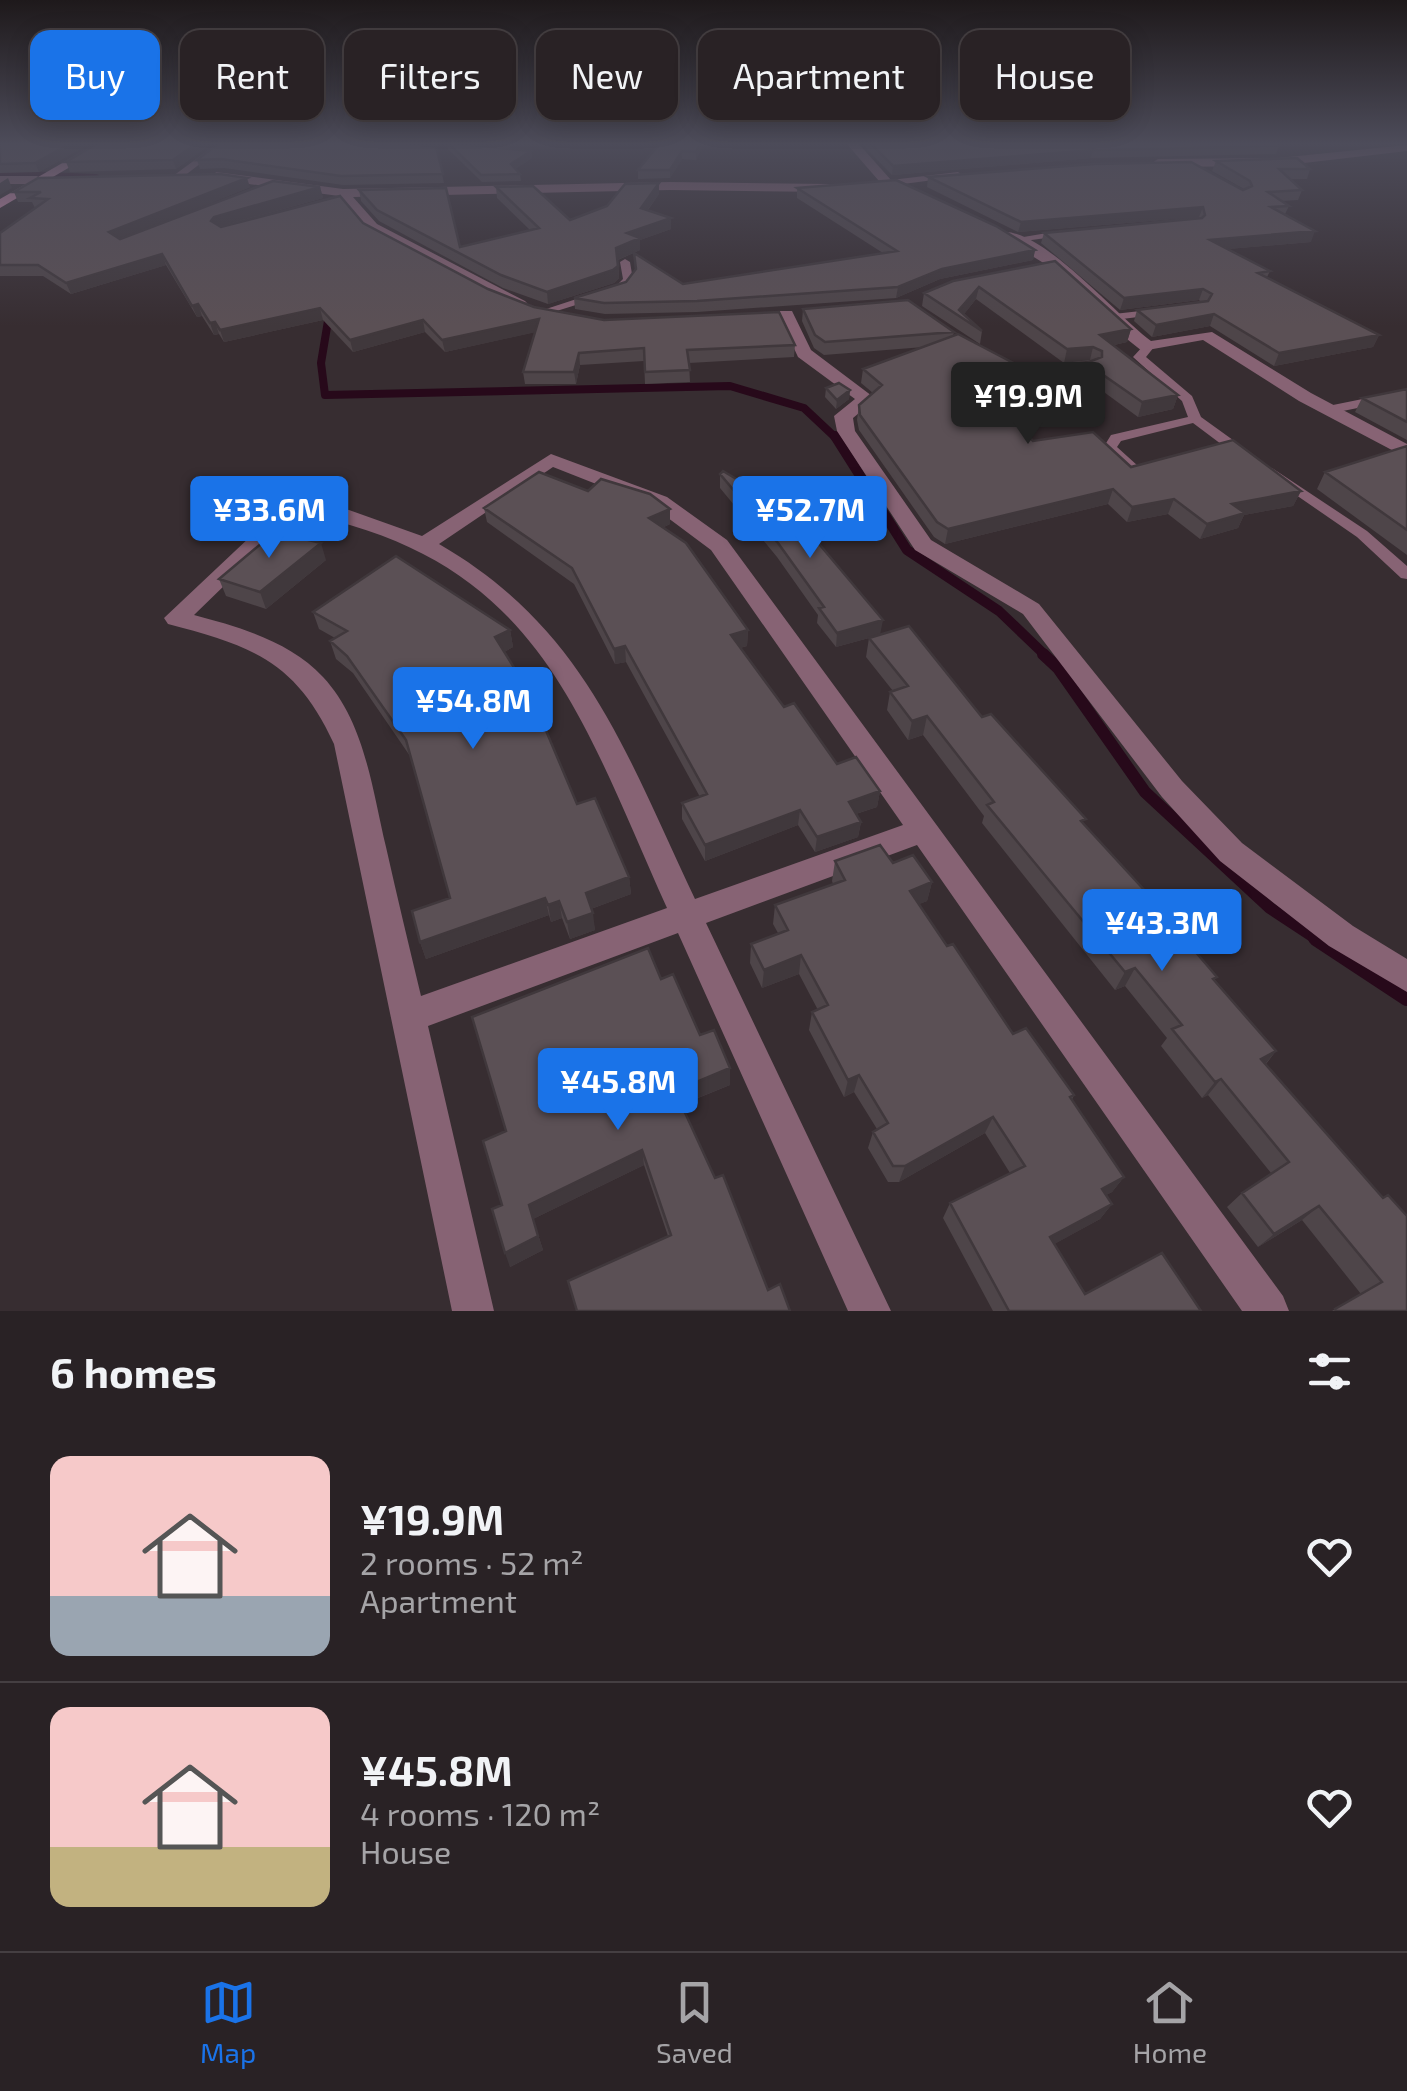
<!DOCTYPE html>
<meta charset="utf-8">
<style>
body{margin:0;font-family:"Exo 2",sans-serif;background:#312a2d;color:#f1f3f6;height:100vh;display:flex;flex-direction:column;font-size:38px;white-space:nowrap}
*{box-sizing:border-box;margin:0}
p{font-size:32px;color:#a5a4a7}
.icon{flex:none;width:55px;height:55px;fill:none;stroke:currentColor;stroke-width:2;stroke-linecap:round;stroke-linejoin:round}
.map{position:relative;height:1311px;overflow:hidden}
.panel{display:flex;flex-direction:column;background:#292225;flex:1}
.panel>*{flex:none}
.hud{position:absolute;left:30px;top:30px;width:1348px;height:90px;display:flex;gap:20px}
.price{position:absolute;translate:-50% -85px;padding:0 22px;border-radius:10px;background:#1a73e8;color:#fff;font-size:32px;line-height:65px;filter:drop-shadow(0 2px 5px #0008)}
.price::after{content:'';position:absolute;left:50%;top:60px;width:30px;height:22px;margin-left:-15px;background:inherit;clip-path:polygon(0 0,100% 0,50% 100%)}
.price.current{background:#222;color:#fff}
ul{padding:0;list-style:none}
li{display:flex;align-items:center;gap:30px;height:250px;padding:0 50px}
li+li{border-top:2px solid #453f42}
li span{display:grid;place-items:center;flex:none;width:280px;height:200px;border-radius:20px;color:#555}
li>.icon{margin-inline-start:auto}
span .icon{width:120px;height:120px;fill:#fffc;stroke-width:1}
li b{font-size:42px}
h2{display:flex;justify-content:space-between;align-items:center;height:120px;padding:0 50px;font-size:42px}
.chip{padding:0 35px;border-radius:20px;background:#292225;box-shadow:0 5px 25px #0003,0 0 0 2px #453f42;font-size:35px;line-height:90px}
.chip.current{background:#1a73e8;color:#fff}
.menu{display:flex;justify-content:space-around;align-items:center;height:140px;border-top:2px solid #453f42;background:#292225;font-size:28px;color:#a5a4a7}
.menu a{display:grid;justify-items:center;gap:5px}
.menu .current{color:#1a73e8}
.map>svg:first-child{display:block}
</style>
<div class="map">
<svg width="1407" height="1311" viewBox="0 0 1407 1311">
<rect width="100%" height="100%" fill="#372d31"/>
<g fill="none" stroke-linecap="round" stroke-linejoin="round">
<path stroke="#27091a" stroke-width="6" d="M0,173L96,177"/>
<path stroke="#27091a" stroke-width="8" d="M330,309L321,363L325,395L730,386L804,408L837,439"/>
<path stroke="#27091a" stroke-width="10" d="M835,436L907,550L999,611L1046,656"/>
<path stroke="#27091a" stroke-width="12" d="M1043,654L1058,668L1145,792L1270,908L1320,941"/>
<path stroke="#27091a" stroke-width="16" d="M1316,938L1407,998"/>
<path fill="#876374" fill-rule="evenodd" d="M218,143H227L179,180H173V176Z
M1065,230L1070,233L1068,235L1017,242L1012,239Z
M625,259L630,262L633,280L624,290L547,314L537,312L616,286L623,279L620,262Z
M1158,309L1162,310V314L1114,320L1108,317L1114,314Z
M1144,345H1152L1154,347L1146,357L1192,396L1201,417L1251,453V459H1241L1193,423L1121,441L1117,447L1138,466V472H1128L1105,451L1103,448L1111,435L1188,417L1182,401L1133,357Z
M1008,364L1023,371L1090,364L1096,368L1090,372L1021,379L1004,371V365Z
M1407,390V398L1328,414L1322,410L1328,406Z
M1272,468L1367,531L1407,566V579L1401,578L1357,537L1267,475V469Z"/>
<path fill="#876374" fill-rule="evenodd" d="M846,143H858L891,180L958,172L964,176L865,189V183L879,181Z
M1407,145V151L1278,166L1158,167L1152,163L1158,159L1278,158Z
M216,172L343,189L670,182L829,184L835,188L829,192L670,190L353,197L377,224L525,301L528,304L520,309L367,230L339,196L212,179Z
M1003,232C1043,229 1119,318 1151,341L1212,332L1311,393L1407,444V458L1299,401L1203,340L1142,351L1113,328L1100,308L1050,267L1003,238Z
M780,311H792L811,350L876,399L853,418L855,431L931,540L1039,604L1182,781L1242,843L1353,926L1407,959V992L1329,946L1220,861L1162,797L1023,614L915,550L837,431L834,416L855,399L798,357L778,314Z
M551,454L667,497L727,540L1283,1296L1289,1311H1242L917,845L706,923L891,1311H848L678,933L428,1026L494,1311H452L334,744C296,661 252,646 168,624L164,618L287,502L349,510L422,536ZM553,467L652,506L711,550L903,825L695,899C626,754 586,629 439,544ZM299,513C538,558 579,713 667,908L421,996C409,946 397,896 386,847C372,789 365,722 323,677C290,641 239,627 194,615Z"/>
<path fill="#876374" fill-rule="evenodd" d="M0,176H37L43,180L37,184H0Z"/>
<path fill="#dc94b7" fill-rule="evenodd" d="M97,143H111L0,208V199Z"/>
</g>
<path fill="#4e4549" d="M0,143H91L39,172L0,173Z
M98,143H212L176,169L70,172L66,162Z
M447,143L531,151L532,158L515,169L520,174L521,181L482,182L448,149Z
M660,143H704L696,160L682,159L670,178L638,179V170Z
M861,143H1275L1279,146L1276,154L1091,158L892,175Z
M436,147L444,183L343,185L224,168L200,169L197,160Z
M1216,161L1310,169L1307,179H1290L1302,190L1298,200L1282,201L1289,206L1285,214L1311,242L1227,249L1270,271L1267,277L1379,335L1373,347L1274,366L1210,326L1152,337L1134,321L1137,310L1201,302L1199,300L1120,310L1041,243L1044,233L1199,217L1018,232L927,187L928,177L1244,189L1212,171Z
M250,187L164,222L320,187L323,198L220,227L363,223L488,289L534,307L604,320L795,345L794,357L689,363L690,382L645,384L644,361L580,365L576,384H525L523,372L535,332L445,352L425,332L353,352L323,320L224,342L219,334L214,335L202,316L197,317L166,265L71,294L43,276H0V233L35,208L32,202H18L14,192Z
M496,187L570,220L659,194L648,210L671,229L640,240V250L618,260L619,278L614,283L548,304L503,288L379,221L361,201L359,190L460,247L530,230L497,198Z
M797,188L1035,250L1033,260L940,279L896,298L697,312L605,314L575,309L574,298L626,282L635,270L634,253L683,284L883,253L797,198Z
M1055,261L1131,329L1127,342L1114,345L1178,395L1173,409L1138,417L1082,376L1086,363L1091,361L1064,363L976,299L964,314L982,331L980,344L922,306L924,293Z
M803,309L954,332L953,336L1037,381L1034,395L995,404L1033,441L1131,467L1301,491L1293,506L1244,515L1238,528L1200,539L1168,514L1127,522L1108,504L945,544L934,537L859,430L857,420L859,405L873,393L861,383L863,369L924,347L824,355L814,348L802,321Z
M826,388L850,390L849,399L836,409L825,397Z
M1407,389V440L1355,412L1362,398Z
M1407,446V555L1317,489L1325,472Z
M720,474L880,635L982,717L1170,918L1199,938L1193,948L1215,980L1276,1051L1266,1064L1407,1311H1332L1361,1294L1302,1220L1258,1247L1227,1207L1242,1193L1271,1173L1208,1095L1202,1098L1161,1046L1167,1038L1125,986L1115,990L982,823L984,816L923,735L908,740L887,710L890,692L893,691L866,657L869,638L836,647L817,623L818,615L777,557L720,488Z
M588,491L670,509V524L662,528L748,630L747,646L740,648L784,707L837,764L880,791L877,807L856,814L861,822L858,837L815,852L798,825L705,861L682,819V803L700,797L626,662L615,664L574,584L487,522L484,508Z
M326,560L266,609L226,596L219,579Z
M313,612L510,630L513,647L504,652L577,804L629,877L631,894L591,909L595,930L570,939L562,918L551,922L549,915L426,959L420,942L450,898L410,756L353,673L336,659L330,641L335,638L319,629Z
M835,861L893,863L932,882L927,901L919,904L947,946L1013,1034L1074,1095L1072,1100L1124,1177L1112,1192L1106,1195L1112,1204L1100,1219L1054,1244L1085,1294L1201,1311H993L943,1218L950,1203L1010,1173L985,1133L899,1182H888L868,1148L873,1132L877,1129L854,1092L844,1097L809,1030L812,1012L818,1010L799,974L762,988L750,963L751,944L778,933L773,924L775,905L833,884L832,881Z
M661,979L700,1035L730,1085L681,1105L768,1290L790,1311L668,1236L644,1165L533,1219L543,1250L510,1267L502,1205L506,1131Z"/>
<path fill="#40383c" d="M71,143H91L39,172L35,163Z
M197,143H212L176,169L173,160Z
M700,143H704L696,160V152Z
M1093,150L1091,158L892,175L893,166Z
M531,151L532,158L512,171L511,164Z
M682,151V159L670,178V170Z
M8,178L12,188L0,195V183Z
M247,178L250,187L113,243L109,232Z
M659,183V194L641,219V208Z
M320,187L323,198L217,227L211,221L214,217Z
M1203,207L1199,217L1018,232L1021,222Z
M671,218V229L640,240V250L617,260L616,248L627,233Z
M1315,231L1311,242L1206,251L1210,240Z
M1035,250L1033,260L940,279L896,298L898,287L942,269Z
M162,254L166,265L71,294L66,283Z
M618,266L619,278L614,283L548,304L547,292Z
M979,287L976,299L962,317L959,310Z
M1203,289L1199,300L1120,310L1124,298Z
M198,304L202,316L197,317L192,306Z
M320,308L323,320L224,342L220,330Z
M1214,314L1210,326L1152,337L1156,325Z
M539,319L541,331L445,352L442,340Z
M423,320L425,332L353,352L350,340Z
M215,322L219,334L214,335L210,323Z
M1131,329L1127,342L1097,349L1100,335Z
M1379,335L1373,347L1274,366L1279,353Z
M1093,347L1090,360L1064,363L1067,349Z
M579,353L580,365L576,384L574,372Z
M1037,381L1034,395L994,405L988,397L992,392Z
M850,390L849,399L836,409L837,400Z
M1178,395L1173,409L1138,417L1142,402Z
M1113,489L1108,504L945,544L948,529Z
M1301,491L1293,506L1244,515L1238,528L1200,539L1207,524L1232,504Z
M1174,499L1168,514L1127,522L1132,507Z
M670,509V524L649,534V518Z
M321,543L326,560L266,609L260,592Z
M883,620L880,635L836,647L837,633Z
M510,630L513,647L499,655L495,637Z
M748,630L747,646L731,650V635Z
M625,646L626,662L615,664L614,649Z
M927,716L923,735L908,740L912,721Z
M880,791L877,807L846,817L849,802Z
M800,810L798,825L705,861V845Z
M861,822L858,837L815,852L817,837Z
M629,877L631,894L588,910L586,893Z
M932,882L927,901L905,910L910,891Z
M545,898L549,915L426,959L420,942Z
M559,901L562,918L551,922L548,905Z
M593,913L595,930L570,939L567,922Z
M801,955L799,974L762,988L764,970Z
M1135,968L1125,986L1115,990L1125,972Z
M1276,1051L1262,1068L1261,1059Z
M730,1068V1085L675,1107V1091Z
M859,1075L854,1092L844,1097L848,1080Z
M1221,1079L1208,1095L1202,1098L1215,1082Z
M993,1117L985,1133L899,1182L905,1166Z
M642,1150L644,1165L533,1219L543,1250L510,1267L505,1253L529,1205Z
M1124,1177L1112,1192L1090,1204L1102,1189Z
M1112,1204L1100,1219L1040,1252L1050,1237Z
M1319,1206L1302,1220L1258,1247L1274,1234Z"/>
<path fill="#5b5055" stroke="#40383c" stroke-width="2.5" d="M0,143H71L35,163L0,164Z
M98,143H197L173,160L66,162Z
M219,143H405L436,147L443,174L341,176L221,159L197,160Z
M448,143H452L531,151L511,164L520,174L481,175Z
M660,143H700L696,152L682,151L670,170H638Z
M870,143H1275L1279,146L1093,150L893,166Z
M1297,158L1310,169H1279L1302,190L1268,192L1289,206L1271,207L1315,231L1210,240L1270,271L1258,273L1379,335L1279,353L1214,314L1156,325L1137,310L1208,301L1212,294L1203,289L1124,298L1044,233L1202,218L1205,215L1203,207L1021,222L928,177L1094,164L1191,162L1243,190L1252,186L1250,181L1216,161Z
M220,174L247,178L109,232L120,239L273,181L320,187L214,217L211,221L221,227L340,196L363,223L488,289L534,307L604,320L779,312L795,345L687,350L690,370L645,372L644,348L579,353L574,372H523L539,319L442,340L423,320L350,340L320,308L220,330L215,322L210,323L198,304L192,306L162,254L66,283L38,265H0V233L48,199L30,198L41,192H14L38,178Z
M896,180L996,226L1035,250L942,269L898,287L697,301L604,303L574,298L626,282L636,269L634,253L683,284L897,251L797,188Z
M659,183L641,208L671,218L627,233L640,238L616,248L618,266L613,270L547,292L501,275L377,210L359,190L446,188L460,247L539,228L496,187L533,186L570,220L607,206L625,184Z
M1055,261L1131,329L1100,335L1178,395L1142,402L1086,363L1102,357V351L1093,347L1067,349L979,287L959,310L982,331L924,293L953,281Z
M908,300L954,332L825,342L815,335L803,309Z
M958,334L1023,368L1037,381L992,392L996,395L988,397L1033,441L1093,432L1131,467L1233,440L1301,491L1232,504L1245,513L1207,524L1174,499L1132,507L1113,489L948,529L937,522L860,415L859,405L882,385L863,369Z
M839,383L850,390L837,400L826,388Z
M1407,389V422L1362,398Z
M1407,446V530L1325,472Z
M723,471L793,513L883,620L837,633L819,608L824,607L778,543L720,474Z
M539,472L588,491L601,479L650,494L670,509L649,518L686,543L748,630L731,635L784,707L794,703L837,764L856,757L880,791L849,802L861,822L817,837L800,810L705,845L682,803L707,794L625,646L614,649L572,568L484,508Z
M275,532L321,543L260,592L219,579Z
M396,556L510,630L495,637L531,695L577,804L595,798L629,877L586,893L593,913L567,922L559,901L548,905L545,898L420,942L412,911L450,898L406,740L347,656L330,641L347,631L313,612Z
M909,626L982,717L991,714L1086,819L1081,821L1170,918L1177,915L1199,938L1188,943L1217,977L1213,979L1276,1051L1261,1059L1383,1198L1388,1195L1407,1216V1311H1336L1335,1309L1382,1282L1319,1206L1274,1234L1242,1193L1289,1162L1221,1079L1215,1082L1172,1029L1182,1025L1135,968L1125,972L987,805L994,802L927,716L912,721L890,692L908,686L869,638Z
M880,845L893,863L913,855L932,882L910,891L947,946L953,944L1013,1034L1026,1028L1074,1095L1070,1097L1124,1177L1102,1189L1112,1204L1050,1237L1085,1294L1162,1253L1201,1311H1009L950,1203L1025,1166L993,1117L905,1166H893L873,1132L888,1123L859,1075L848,1080L812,1012L828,1005L801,955L764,970L751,944L788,930L775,905L845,880L835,861Z
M648,948L661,979L673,974L700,1035L714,1030L730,1068L675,1091L715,1178L723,1175L768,1290L780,1284L790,1311H577L568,1281L671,1235L642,1150L529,1205L538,1236L505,1253L492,1209L502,1205L483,1141L506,1131L472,1017Z"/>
<linearGradient id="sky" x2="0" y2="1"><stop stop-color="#1e191b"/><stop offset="0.44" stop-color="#4d4c5a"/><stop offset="1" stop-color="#4d4c5a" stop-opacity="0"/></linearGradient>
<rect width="1407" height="326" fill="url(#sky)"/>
</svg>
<b class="price current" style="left:1028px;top:447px">¥19.9M</b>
<b class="price" style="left:269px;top:561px">¥33.6M</b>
<b class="price" style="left:810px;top:561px">¥52.7M</b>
<b class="price" style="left:473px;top:752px">¥54.8M</b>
<b class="price" style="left:1162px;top:974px">¥43.3M</b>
<b class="price" style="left:618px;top:1133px">¥45.8M</b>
<div class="hud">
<a class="chip current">Buy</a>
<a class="chip">Rent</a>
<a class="chip">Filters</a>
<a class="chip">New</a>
<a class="chip">Apartment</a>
<a class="chip">House</a>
</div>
</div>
<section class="panel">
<h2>6 homes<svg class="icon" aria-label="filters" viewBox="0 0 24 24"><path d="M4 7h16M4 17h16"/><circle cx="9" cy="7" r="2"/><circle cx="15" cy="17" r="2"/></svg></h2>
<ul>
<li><span style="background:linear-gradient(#f6c9c9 70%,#9aa5b1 0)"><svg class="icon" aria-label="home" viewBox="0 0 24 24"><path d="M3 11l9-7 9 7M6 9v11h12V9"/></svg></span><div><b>¥19.9M</b><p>2 rooms · 52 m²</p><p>Apartment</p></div><svg class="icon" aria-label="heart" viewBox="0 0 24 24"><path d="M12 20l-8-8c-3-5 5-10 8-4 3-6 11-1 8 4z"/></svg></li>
<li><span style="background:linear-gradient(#f6c9c9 70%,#c2b280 0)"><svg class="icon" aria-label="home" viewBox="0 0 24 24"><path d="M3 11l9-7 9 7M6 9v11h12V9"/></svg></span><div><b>¥45.8M</b><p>4 rooms · 120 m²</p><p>House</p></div><svg class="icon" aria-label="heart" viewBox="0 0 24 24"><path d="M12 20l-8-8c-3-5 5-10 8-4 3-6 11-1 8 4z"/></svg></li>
</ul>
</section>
<nav class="menu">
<a class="current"><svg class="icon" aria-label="map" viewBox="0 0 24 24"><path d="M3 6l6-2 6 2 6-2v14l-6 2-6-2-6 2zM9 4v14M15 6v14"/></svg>Map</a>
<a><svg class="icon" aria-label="saved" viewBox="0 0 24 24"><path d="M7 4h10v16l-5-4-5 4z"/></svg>Saved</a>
<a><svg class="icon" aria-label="home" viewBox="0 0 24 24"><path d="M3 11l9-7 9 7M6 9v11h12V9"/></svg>Home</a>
</nav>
